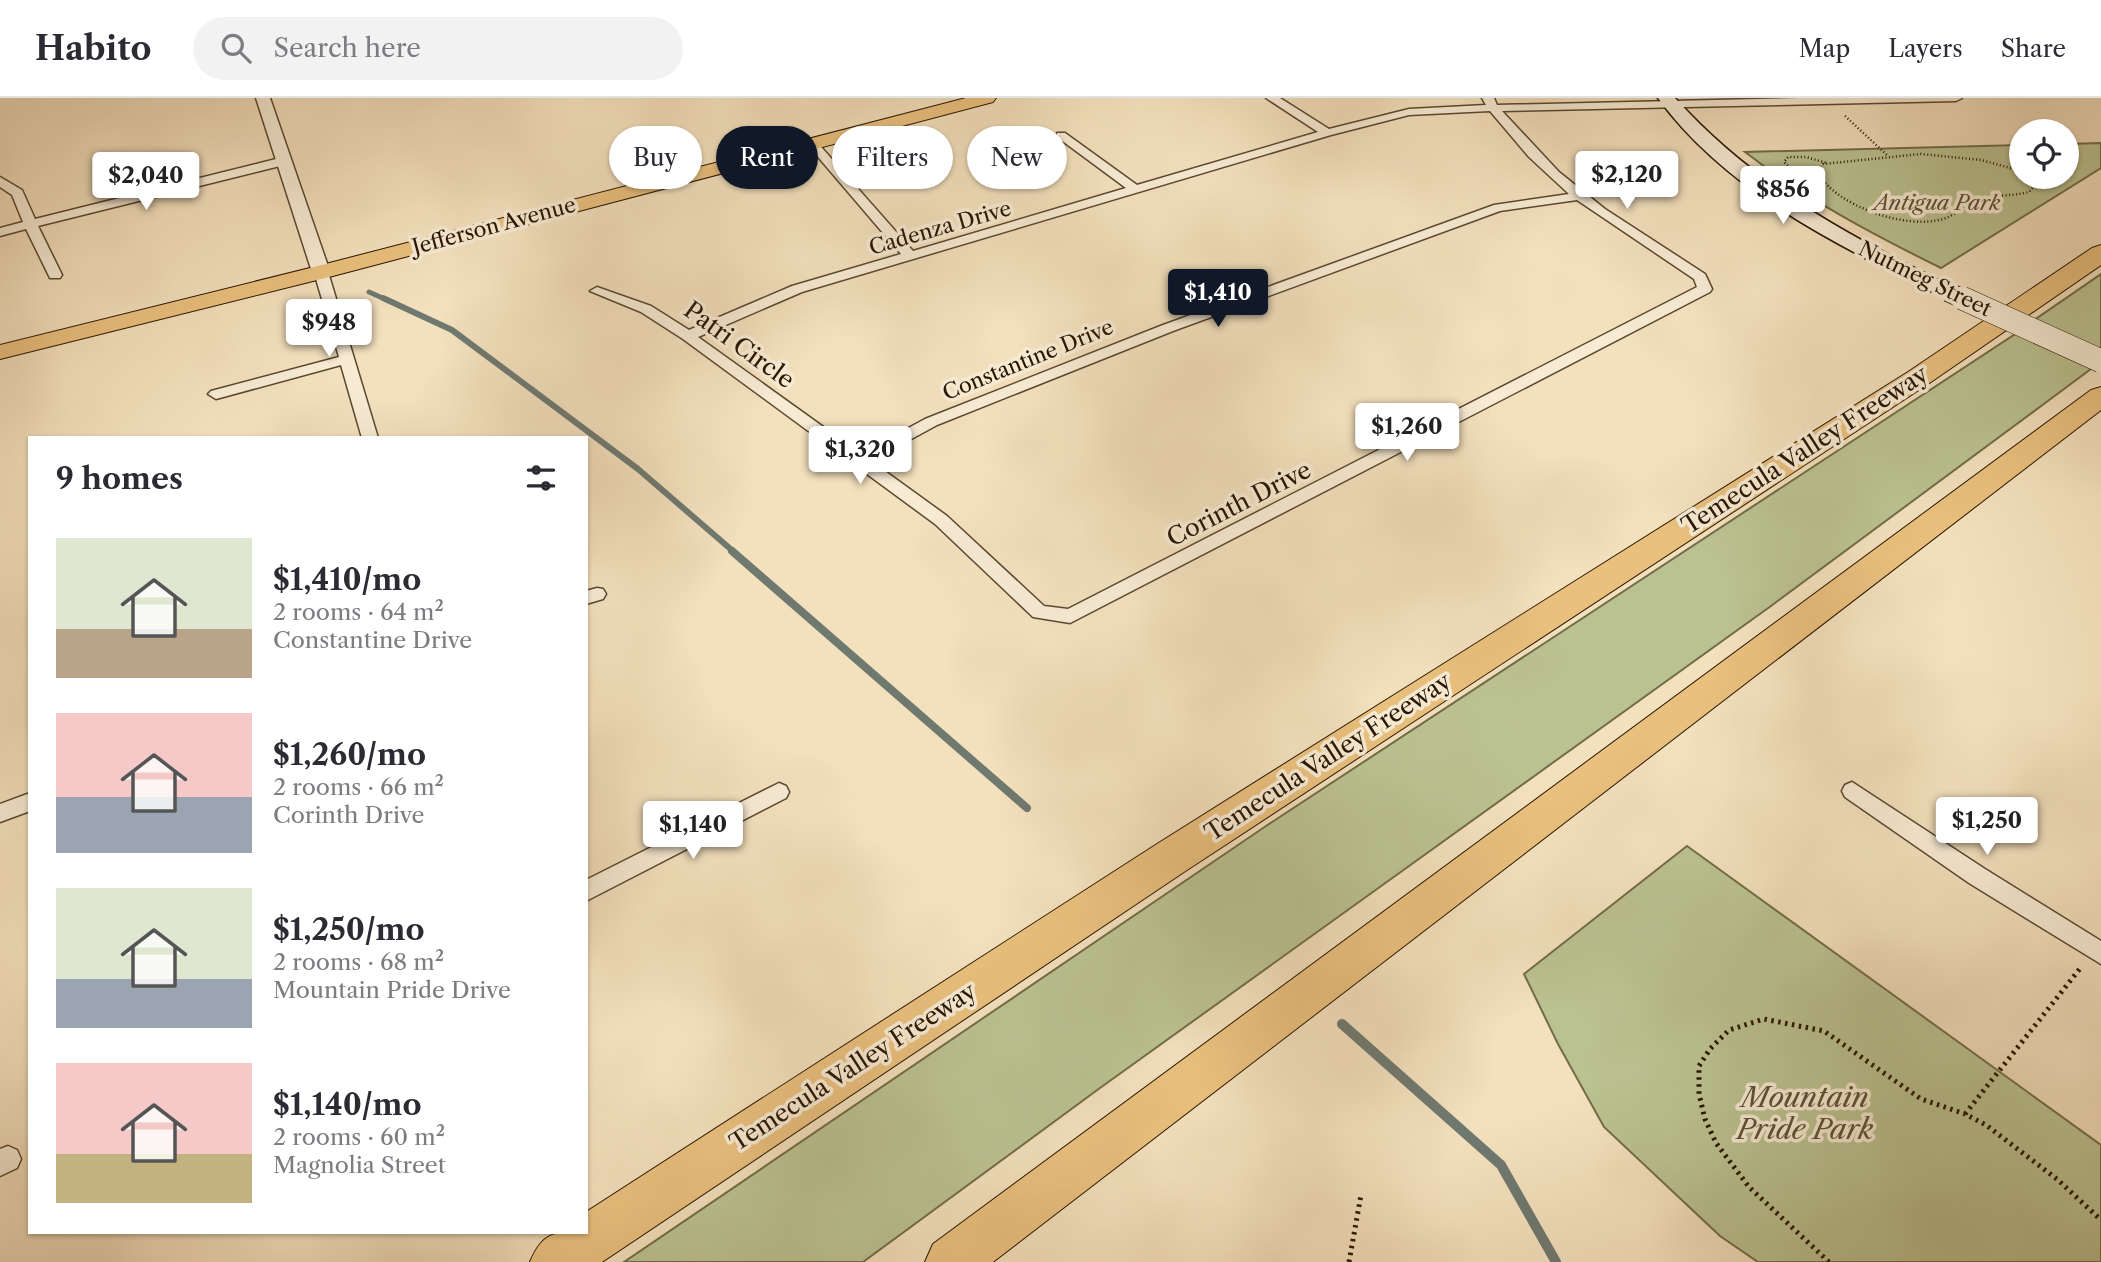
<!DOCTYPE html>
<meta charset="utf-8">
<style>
body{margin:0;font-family:"Libre Caslon Text",serif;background:#f2f2f3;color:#2b2b33;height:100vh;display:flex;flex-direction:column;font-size:26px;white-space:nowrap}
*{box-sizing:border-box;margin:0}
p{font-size:23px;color:#7c7c81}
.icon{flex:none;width:38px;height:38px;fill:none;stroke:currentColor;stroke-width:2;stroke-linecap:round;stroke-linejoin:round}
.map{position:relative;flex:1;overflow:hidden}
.panel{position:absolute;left:28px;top:338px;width:560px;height:798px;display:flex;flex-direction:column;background:#fff;border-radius:0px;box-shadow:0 2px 5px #0004}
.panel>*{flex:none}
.banner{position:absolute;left:609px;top:28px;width:665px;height:63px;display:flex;gap:14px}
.tools{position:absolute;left:2009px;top:21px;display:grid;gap:14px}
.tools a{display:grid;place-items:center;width:70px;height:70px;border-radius:50%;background:#fff;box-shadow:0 2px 5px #0004;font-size:35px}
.price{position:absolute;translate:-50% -60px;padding:0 16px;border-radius:7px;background:#fff;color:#222;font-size:23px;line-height:46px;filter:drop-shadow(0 2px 4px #0008)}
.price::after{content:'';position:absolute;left:50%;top:42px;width:21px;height:16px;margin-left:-10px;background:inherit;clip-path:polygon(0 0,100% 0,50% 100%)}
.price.selected{background:#111827;color:#fff}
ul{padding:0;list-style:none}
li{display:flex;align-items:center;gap:21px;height:175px;padding:0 28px}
li span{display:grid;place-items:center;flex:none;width:196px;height:140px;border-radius:0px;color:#555}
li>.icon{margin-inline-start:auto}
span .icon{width:84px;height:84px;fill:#fffc;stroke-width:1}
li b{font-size:30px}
h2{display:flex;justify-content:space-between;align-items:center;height:84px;padding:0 28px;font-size:30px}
.pill{padding:0 24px;border-radius:32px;background:#fff;box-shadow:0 2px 5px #0004;font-size:24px;line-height:63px}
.pill.selected{background:#111827;color:#fff}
header{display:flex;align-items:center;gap:42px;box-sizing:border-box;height:98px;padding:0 35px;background:#fff;border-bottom:2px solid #e1e1e2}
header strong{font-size:33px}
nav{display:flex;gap:38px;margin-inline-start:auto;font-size:24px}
.search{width:490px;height:63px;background:#f2f2f3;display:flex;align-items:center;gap:18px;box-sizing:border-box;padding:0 24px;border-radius:38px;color:#7c7c81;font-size:26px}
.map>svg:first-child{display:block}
</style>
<header>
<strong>Habito</strong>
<div class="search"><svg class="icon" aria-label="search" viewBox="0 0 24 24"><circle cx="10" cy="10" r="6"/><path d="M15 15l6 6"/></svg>Search here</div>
<nav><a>Map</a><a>Layers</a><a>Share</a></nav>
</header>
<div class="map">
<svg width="2101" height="1164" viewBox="0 0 2101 1164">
<rect width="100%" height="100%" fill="#f3e0bd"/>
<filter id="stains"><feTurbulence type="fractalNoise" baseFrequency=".00286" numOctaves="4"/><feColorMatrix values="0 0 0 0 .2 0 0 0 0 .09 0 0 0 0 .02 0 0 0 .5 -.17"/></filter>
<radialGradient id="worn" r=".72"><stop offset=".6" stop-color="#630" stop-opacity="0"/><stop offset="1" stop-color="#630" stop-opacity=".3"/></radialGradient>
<path fill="#bbc291" stroke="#726c48" stroke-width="2" d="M2101,45V70L1941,170C1872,136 1806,101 1745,54L2021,47V79H2067V46Z
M2101,176V260L2027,227Z
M2023,231L2099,265L1771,508L1100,990L863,1164H624L1266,728Z
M1687,748L2101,1047V1164H1758L1720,1138L1604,1029L1558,946L1524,876Z"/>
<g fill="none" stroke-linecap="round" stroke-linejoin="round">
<path stroke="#6f7970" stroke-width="5" d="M369,194L387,202"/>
<path stroke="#6f7970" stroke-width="6" d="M383,200L452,232L638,371L734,454"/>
<path stroke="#6f7970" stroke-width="8" d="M732,453L1027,710"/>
<path stroke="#6f7970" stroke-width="10" d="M1342,926L1501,1067L1556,1164"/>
<defs>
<path id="minor" d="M1266,0H1280L1329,31L1409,11L1486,7L1482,0H1494L1497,7L1800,0H1962L1956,3L1502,13L1559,74L1605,111L1705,176L1712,191L1710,194L1070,525L1033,519L935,426L683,241L641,214L590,193L597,189L651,208L689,232L792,188L901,156L807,46V42H815L913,153L1126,90L1057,39V35H1065L1137,87L1318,34ZM1490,13L1529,59L1569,96L1494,107L1163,227L925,321L861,356L698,239L802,194L1331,37L1409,17ZM1577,102L1694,181L1697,189L1068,511L1044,508L947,418L871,363L937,327L1173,233L1500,113Z
M284,59L290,63L288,66L38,128L62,177L60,180H50L26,131L0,138V130L23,124L12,97L0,89V79L22,92L35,121Z
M321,170L328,174L378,340H362L341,267L216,301L208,296L211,293L339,259L314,174Z
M597,490L603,491L606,496L603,501L586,506V493Z
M1852,684L1985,771L2101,843V866L1969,785L1845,699L1842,693L1845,687Z
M779,685L786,688L789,694L786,700L586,803V782Z
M30,695V713L0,724V706Z
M8,1048L17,1052L21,1061L17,1070L0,1078V1051Z"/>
<path id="tertiary" d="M256,0H270L330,174L327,178H315L312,174Z"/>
<path id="secondary" d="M1658,0H1675C1753,87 1851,140 1955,190L1958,194L1955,198H1941C1839,148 1727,94 1658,0Z"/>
<path id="primary" d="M966,0H996L993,4L329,179L0,261V247L314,169Z"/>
<path id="motorway" d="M2101,147V167L1928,286L1187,772L602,1164H530C543,1133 555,1134 586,1134V1114L1157,746L1908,274L2092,150Z
M2101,289V312L993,1164H925L933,1146L2091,292Z"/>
</defs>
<use href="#minor" stroke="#5b482f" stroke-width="3"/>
<use href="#tertiary" stroke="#5b482f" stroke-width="3"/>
<use href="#secondary" stroke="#281600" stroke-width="3"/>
<use href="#primary" stroke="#281600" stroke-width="2"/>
<use href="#motorway" stroke="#281600" stroke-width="2"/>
<path stroke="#281600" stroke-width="2.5" stroke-dasharray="1 2.5" stroke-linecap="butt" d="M1845,18L1887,57
M2067,67V71
M2021,73L1981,62L1921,56L1823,66L1817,74C1836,108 1905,132 1943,121C1957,117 1966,104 1981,101C1997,97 2013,98 2029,94L2035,87L2029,79
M1819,81L1795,75L1784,64L1788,59H1806L1827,65"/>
<path stroke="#281600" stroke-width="5" stroke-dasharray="2.5 4.5" stroke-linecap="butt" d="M1965,1016L2082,868
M1349,1164L1361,1097
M1829,1164L1749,1089L1716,1045L1705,1021L1699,996V968L1710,951L1729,932L1764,921L1824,933L1921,1001L1965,1016L1986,1027L2058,1082L2101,1122"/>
<use href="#minor" fill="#f7ebd4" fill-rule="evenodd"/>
<use href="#tertiary" fill="#f7ebd4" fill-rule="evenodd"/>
<use href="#secondary" fill="#f7ebd4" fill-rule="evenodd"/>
<use href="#primary" fill="#eac07e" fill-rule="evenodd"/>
<use href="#motorway" fill="#eac07e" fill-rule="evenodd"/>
<defs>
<path id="secondary-bridge-far1" d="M1948,194L1966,202"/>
<path id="secondary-bridge" d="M1962,200L2101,263"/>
</defs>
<use href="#secondary-bridge-far1" stroke="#281600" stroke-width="20" stroke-linecap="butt"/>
<use href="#secondary-bridge" stroke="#281600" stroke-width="24" stroke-linecap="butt"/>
<use href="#secondary-bridge-far1" stroke="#f7ebd4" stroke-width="18"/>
<use href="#secondary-bridge" stroke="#f7ebd4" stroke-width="23"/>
</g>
<g text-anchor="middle" stroke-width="7" stroke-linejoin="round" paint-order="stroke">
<g font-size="21" font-style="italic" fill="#5b5233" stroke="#f7ebd4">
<text x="1937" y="112">Antigua Park</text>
</g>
<g font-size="21" fill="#281600" stroke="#f7ebd4">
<text transform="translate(494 128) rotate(-15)" y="7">Jefferson Avenue</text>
<text transform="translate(940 130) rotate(-16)" y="7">Cadenza Drive</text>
<text transform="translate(1925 181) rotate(26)" y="7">Nutmeg Street</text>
<text transform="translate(1028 262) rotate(-22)" y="7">Constantine Drive</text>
</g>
<g font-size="24" fill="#281600" stroke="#f7ebd4">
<text transform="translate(739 247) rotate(36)" y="8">Patri Circle</text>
<text transform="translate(1805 352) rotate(-33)" y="8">Temecula Valley Freeway</text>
<text transform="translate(1239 406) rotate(-27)" y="8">Corinth Drive</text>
<text transform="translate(1328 659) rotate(-33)" y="8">Temecula Valley Freeway</text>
<text transform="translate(853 969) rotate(-33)" y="8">Temecula Valley Freeway</text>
</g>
<g font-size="28" font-style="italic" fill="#5b5233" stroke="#f7ebd4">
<text x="1805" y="1009">Mountain<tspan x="1805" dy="32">Pride Park</tspan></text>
</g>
</g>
<rect width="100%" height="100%" filter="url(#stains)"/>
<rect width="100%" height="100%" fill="url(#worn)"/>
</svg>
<div class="tools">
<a><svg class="icon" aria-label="locate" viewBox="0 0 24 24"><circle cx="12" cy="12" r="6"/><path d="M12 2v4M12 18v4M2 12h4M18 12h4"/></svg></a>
</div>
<b class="price" style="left:1627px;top:113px">$2,120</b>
<b class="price" style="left:146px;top:114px">$2,040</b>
<b class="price" style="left:1783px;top:128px">$856</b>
<b class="price selected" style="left:1218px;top:231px">$1,410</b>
<b class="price" style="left:329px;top:261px">$948</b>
<b class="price" style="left:1407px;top:365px">$1,260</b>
<b class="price" style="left:860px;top:388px">$1,320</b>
<b class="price" style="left:1987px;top:759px">$1,250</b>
<b class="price" style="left:693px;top:763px">$1,140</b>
<div class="banner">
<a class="pill">Buy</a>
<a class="pill selected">Rent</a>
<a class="pill">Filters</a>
<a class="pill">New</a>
</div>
<section class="panel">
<h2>9 homes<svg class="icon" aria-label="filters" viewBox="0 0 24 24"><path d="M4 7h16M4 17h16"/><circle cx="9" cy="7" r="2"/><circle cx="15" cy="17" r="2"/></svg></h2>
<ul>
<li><span style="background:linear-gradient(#dfe7d0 65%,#b9a48a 0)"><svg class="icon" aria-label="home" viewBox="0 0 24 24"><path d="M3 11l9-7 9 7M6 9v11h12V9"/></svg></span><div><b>$1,410/mo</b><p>2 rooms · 64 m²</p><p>Constantine Drive</p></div></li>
<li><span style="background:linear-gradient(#f6c9c9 60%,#9aa5b1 0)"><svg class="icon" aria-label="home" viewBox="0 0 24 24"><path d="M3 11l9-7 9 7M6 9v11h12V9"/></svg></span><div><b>$1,260/mo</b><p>2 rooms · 66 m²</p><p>Corinth Drive</p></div></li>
<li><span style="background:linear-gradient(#dfe7d0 65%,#9aa5b1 0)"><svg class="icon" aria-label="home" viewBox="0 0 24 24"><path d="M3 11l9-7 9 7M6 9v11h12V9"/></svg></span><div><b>$1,250/mo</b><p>2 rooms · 68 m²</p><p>Mountain Pride Drive</p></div></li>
<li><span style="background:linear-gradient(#f6c9c9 65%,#c2b280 0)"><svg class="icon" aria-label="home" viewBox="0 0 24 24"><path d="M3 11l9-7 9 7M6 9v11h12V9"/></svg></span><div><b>$1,140/mo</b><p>2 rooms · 60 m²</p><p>Magnolia Street</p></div></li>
</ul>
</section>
</div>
